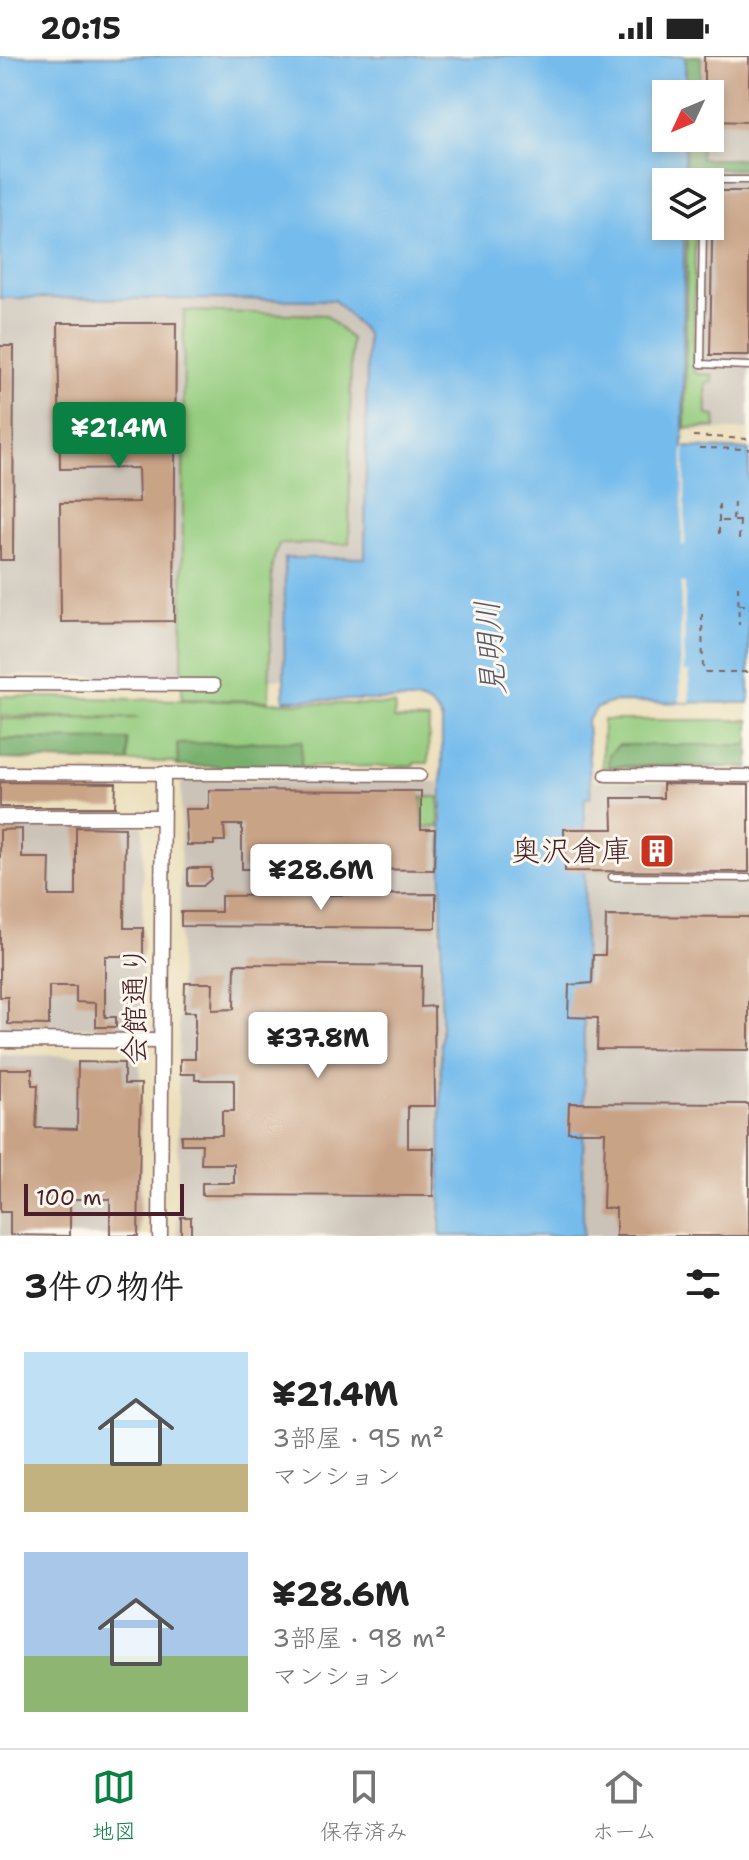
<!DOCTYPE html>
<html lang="ja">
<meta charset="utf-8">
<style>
body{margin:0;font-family:"Shantell Sans","Klee One",sans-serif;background:#f6f6f6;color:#222;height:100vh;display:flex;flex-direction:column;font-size:30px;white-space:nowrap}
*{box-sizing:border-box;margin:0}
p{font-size:26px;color:#767676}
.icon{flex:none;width:44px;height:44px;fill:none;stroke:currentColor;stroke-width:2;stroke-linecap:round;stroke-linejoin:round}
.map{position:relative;height:1180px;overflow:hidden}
.panel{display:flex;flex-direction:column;background:#fff;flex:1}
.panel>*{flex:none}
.needle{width:52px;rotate:226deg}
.tools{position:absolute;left:652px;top:24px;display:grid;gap:16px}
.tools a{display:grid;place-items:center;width:72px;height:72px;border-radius:0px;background:#fff;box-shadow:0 4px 12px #0003;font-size:40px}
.scale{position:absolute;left:24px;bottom:20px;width:160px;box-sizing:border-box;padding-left:8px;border:4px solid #4a1f2b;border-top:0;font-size:22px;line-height:28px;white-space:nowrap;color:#4a1f2b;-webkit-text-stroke:6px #fbf7ec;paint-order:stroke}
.price{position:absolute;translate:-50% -68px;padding:0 18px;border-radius:8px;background:#fff;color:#222;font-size:26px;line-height:52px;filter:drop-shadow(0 2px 4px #0008)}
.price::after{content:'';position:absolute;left:50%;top:48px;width:24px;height:18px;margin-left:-12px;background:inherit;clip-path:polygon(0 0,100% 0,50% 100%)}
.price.active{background:#0b8043;color:#fff}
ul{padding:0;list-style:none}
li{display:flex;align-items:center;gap:24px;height:200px;padding:0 24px}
li span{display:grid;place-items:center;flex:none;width:224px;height:160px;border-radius:0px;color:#555}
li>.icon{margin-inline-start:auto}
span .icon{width:96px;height:96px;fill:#fffc;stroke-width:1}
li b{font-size:34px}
h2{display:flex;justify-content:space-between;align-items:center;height:96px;padding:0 24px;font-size:34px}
.status{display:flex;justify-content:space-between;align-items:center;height:56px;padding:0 40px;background:#fff;direction:ltr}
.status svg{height:22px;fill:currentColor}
.tabs{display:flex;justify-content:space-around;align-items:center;height:112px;border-top:2px solid #e0e0e0;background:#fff;font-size:22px;color:#767676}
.tabs a{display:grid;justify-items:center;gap:4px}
.tabs .active{color:#0b8043}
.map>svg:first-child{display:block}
</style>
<div class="status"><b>20:15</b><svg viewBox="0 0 49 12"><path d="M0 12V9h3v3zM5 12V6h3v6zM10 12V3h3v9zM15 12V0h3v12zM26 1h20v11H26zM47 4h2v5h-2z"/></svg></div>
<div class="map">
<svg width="749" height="1180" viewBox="0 0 749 1180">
<rect width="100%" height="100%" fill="#fbf7ec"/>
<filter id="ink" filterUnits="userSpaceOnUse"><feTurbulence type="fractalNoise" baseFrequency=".0125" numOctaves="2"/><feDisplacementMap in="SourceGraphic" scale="16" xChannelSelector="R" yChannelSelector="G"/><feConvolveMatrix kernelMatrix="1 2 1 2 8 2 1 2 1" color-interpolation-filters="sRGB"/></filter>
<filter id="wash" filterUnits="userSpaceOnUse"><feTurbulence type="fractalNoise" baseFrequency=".006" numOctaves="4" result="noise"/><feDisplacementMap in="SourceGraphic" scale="32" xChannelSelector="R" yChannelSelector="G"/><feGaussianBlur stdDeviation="1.8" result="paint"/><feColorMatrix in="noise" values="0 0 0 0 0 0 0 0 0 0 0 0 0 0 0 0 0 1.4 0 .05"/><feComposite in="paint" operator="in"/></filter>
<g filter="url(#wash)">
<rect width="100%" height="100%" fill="#ebdfbc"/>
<path fill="#cbc2b8" d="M686,0H749V374H683L685,170H710V126H685L686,82H710V38H686Z
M0,243L333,245L366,278L364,501H285L283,623L0,619Z
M185,724L439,726L438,1180H177L181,728Z
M592,725L749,727V1180H584L587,744L593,743Z
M0,770H143L142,959L138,968L128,972L0,971Z
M0,999L128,1000L140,1008L141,1180H0Z"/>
<path fill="#95cc7f" stroke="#707655" stroke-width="2" d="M687,170H695L693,313L697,318L712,319L713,326L706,327L707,359L715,360L716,371L685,372Z
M184,255L326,259L351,283L349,488H279L272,508L269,645L182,643Z
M0,640L395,649L394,663L429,664L428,707H414L413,710L301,711V705L178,704V710L172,706H128V703L0,700V663L139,662L0,660Z
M603,664H749V712L602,711Z
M422,741H439V771H423Z"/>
<path fill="#78b06e" stroke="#61684c" stroke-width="2" d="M686,0H701V38H686Z
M686,82H701V103H749V113H685Z
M0,683L128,684V706L0,703Z
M302,685L301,711L178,710L177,688Z
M619,689H749V710H608L609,698Z"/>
<path fill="#75bbec" stroke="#606d8c" stroke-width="2" d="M0,0H685V38H666V82H684V126H666V170H684L683,391L749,394V647L613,646L597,652L587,665L591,742H585L583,1180H440L442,665C437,653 430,647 418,644H284L285,502H365L367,278L334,244L0,242Z"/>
<path fill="#ebdfbc" d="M683,391L685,392V489H682Z
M681,527H685L684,616H689L690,646H680Z"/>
<g id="blocks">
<path fill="#c9a386" d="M704,0H749V66L710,65V38H704Z
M713,135H749V299H710Z
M58,267H176L174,565L61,566L60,447L139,446L138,412L60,413Z
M0,290H14L13,504H0Z
M0,726L116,727L115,751H0Z
M663,728L749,729V816L565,815L564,773H613L612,742H663Z
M209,734L421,735V773H435L434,814L344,813V820L303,819L304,813H242V769H224L225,785H214V789H187L185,753H209Z
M76,771L125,772L124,872H143V900H105V961H116V971H96V947L76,946V930H49V969L8,968V941H0V774L22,773V802H50L49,840H76Z
M188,812H211V823L203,830H188Z
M436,838V872L181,870V856H221V840Z
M606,860L749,861V994L597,993L598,962L568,961L569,929L592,927L593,899H605Z
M235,908L422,910L421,951L434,950L435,1050H408V1092H434L433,1140L202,1139V1127H234V1108H201L202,1088H181V1079H222V1055H234V1024H195V1018H180V1003H195V956H184L185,927H213L212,954L234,953Z
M78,1006L124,1007V1028H141L138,1180H110V1143H70V1180L10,1179V1156H0V1013H32V1029H38L36,1072L77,1073Z
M569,1047L749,1048V1180H616V1152H603L605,1076H568Z
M181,1161H191V1180H181Z"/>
</g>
</g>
<g filter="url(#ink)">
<use href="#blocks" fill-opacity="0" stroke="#82625e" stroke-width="2"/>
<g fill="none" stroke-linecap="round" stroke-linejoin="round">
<defs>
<path id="service" d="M704,126V124H749
M703,170L701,308L749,310
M612,821L749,822"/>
<path id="minor" d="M0,628L214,629
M0,717L420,719
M606,719L749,720"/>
<path id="tertiary" d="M0,761H162
M0,984L160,985
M160,1180L163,718"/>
</defs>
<use href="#service" stroke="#82625e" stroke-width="9"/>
<use href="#minor" stroke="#82625e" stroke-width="15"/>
<use href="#tertiary" stroke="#82625e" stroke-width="17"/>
<path stroke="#82625e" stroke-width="2" stroke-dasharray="6 6" stroke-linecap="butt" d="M693,380L749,383
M699,392L749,393
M719,448V483
M733,464L734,446
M748,464V447
M722,465H749
M739,483L740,465
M738,530L739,569
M739,549H749
M702,558L703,616H749"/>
<use href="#service" stroke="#fff" stroke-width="6"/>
<use href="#minor" stroke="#fff" stroke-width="12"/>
<use href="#tertiary" stroke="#fff" stroke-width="14"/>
</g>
</g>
<defs>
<symbol id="building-square" viewBox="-11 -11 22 22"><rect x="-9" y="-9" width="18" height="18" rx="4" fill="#c8321e" stroke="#fbf7ec"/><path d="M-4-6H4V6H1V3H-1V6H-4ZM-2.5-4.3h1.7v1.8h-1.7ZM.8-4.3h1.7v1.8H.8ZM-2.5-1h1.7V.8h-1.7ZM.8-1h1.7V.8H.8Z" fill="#fff"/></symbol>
</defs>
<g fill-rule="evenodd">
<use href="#building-square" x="637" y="775" width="40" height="40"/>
</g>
<g text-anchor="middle" stroke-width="6" stroke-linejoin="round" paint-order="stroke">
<g font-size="30" fill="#4a1f2b" stroke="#fbf7ec" text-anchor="end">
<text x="631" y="805">奥沢倉庫</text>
</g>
<g font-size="30" fill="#4a1f2b" stroke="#fbf7ec">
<text transform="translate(135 949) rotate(-90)" y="10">会館通り</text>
</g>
<g font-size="32" font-style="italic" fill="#59566f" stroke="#fbf7ec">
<text transform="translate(490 592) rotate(-94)" y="11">見明川</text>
</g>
</g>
</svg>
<div class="tools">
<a><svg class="needle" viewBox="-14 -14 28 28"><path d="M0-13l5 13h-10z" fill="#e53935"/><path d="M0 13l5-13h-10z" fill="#767676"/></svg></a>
<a><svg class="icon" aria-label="layers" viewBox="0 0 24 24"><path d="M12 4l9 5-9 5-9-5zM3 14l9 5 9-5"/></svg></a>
</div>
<div class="scale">100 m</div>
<b class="price active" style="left:119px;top:414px">¥21.4M</b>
<b class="price" style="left:321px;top:856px">¥28.6M</b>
<b class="price" style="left:318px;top:1024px">¥37.8M</b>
</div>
<section class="panel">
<h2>3件の物件<svg class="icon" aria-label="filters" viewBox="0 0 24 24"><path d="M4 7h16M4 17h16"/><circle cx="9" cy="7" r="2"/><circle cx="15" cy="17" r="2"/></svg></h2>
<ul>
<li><span style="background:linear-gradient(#bfe0f5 70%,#c2b280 0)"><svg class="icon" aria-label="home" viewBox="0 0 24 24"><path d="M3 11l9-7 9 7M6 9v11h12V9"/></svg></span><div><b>¥21.4M</b><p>3部屋 · 95 m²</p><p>マンション</p></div></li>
<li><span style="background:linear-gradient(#a9c7e8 65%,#8fb573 0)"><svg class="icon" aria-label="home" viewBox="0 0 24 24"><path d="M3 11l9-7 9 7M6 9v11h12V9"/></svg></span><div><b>¥28.6M</b><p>3部屋 · 98 m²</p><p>マンション</p></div></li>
</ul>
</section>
<nav class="tabs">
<a class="active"><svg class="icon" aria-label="map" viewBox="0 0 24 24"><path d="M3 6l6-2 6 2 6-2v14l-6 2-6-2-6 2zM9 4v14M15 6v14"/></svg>地図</a>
<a><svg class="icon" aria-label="saved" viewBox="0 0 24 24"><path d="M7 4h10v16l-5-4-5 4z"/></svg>保存済み</a>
<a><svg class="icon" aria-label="home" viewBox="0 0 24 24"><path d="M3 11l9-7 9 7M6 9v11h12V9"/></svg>ホーム</a>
</nav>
